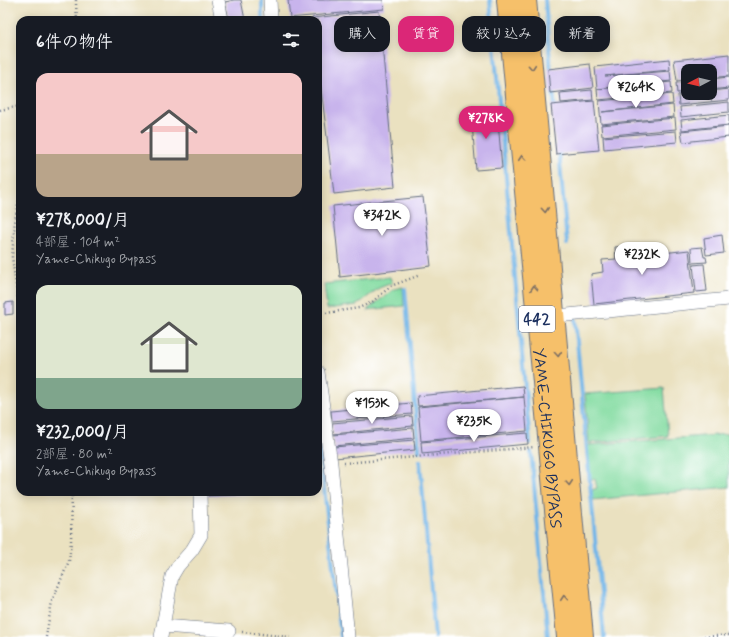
<!DOCTYPE html>
<html lang="ja">
<meta charset="utf-8">
<style>
body{margin:0;font-family:Mynerve,"Klee One",sans-serif;background:#20242c;color:#f1f3f6;height:100vh;display:flex;flex-direction:column;font-size:15px;white-space:nowrap}
*{box-sizing:border-box;margin:0}
p{font-size:13px;color:#9ea1a6}
.icon{flex:none;width:22px;height:22px;fill:none;stroke:currentColor;stroke-width:2;stroke-linecap:round;stroke-linejoin:round}
.map{position:relative;flex:1;overflow:hidden}
.details{position:absolute;left:16px;top:16px;width:306px;height:480px;display:flex;flex-direction:column;background:#171b24;border-radius:12px;box-shadow:0 2px 10px #0003}
.details>*{flex:none}
.hud{position:absolute;left:334px;top:16px;width:335px;height:36px;display:flex;gap:8px}
.needle{width:26px;rotate:263deg}
.buttons{position:absolute;left:681px;top:64px;display:grid;gap:8px}
.buttons a{display:grid;place-items:center;width:36px;height:36px;border-radius:8px;background:#171b24;box-shadow:0 2px 10px #0003;font-size:20px}
.price{position:absolute;translate:-50% -34px;padding:0 9px;border-radius:14px;background:#fff;color:#222;font-size:13px;line-height:26px;filter:drop-shadow(0 1px 2px #0008)}
.price::after{content:'';position:absolute;left:50%;top:24px;width:12px;height:9px;margin-left:-6px;background:inherit;clip-path:polygon(0 0,100% 0,50% 100%)}
.price.on{background:#db2777;color:#fff}
ul{padding:0;list-style:none}
li{display:grid;align-content:center;gap:8px;height:212px;padding:0 20px}
li span{display:grid;place-items:center;height:124px;border-radius:12px;color:#555}
li>.icon{margin-inline-start:auto}
span .icon{width:72px;height:72px;fill:#fffc;stroke-width:1}
li b{font-size:17px}
h2{display:flex;justify-content:space-between;align-items:center;height:48px;padding:0 20px;font-size:17px}
.chip{padding:0 14px;border-radius:12px;background:#171b24;box-shadow:0 2px 10px #0003;font-size:14px;line-height:36px}
.chip.on{background:#db2777;color:#fff}
.map>svg:first-child{display:block}
</style>
<div class="map">
<svg width="729" height="637" viewBox="0 0 729 637">
<rect width="100%" height="100%" fill="#fff"/>
<filter id="ink" filterUnits="userSpaceOnUse"><feTurbulence type="fractalNoise" baseFrequency=".025" numOctaves="2"/><feDisplacementMap in="SourceGraphic" scale="8" xChannelSelector="R" yChannelSelector="G"/><feConvolveMatrix kernelMatrix="1 2 1 2 8 2 1 2 1" color-interpolation-filters="sRGB"/></filter>
<filter id="wash" filterUnits="userSpaceOnUse"><feTurbulence type="fractalNoise" baseFrequency=".012" numOctaves="4" result="noise"/><feDisplacementMap in="SourceGraphic" scale="16" xChannelSelector="R" yChannelSelector="G"/><feGaussianBlur stdDeviation="0.9" result="paint"/><feColorMatrix in="noise" values="0 0 0 0 0 0 0 0 0 0 0 0 0 0 0 0 0 1.4 0 .05"/><feComposite in="paint" operator="in"/></filter>
<g filter="url(#wash)">
<rect width="100%" height="100%" fill="#eae1c0"/>
<path fill="#82dba0" stroke="#4e857f" d="M390,277L392,283L379,288L357,305L327,309L324,284Z
M403,287L404,306L367,310L394,289Z
M664,388L668,436L589,443L585,394Z
M729,434V487L592,500V490L597,488L595,479H590L587,445Z"/>
<g fill="none" stroke-linecap="round" stroke-linejoin="round">
<path stroke="#73b6e8" stroke-width="4" d="M262,0V20
M490,0L530,443
M545,0L551,73
M553,88L555,109
M559,150L567,244
M405,289L419,451
M575,319L604,637
M318,435L341,637
M531,452L548,637
M420,461L435,637"/>
</g>
<g id="blocks">
<path fill="#c8b4ec" d="M234,0H241L245,20H229L225,2Z
M288,0H383L384,9L290,18Z
M379,11L395,187L334,194L318,64V20H312V18Z
M729,54V76L710,78V71H688V80L677,81L674,60Z
M669,59L670,70L605,76L670,71L671,81L597,89L595,67Z
M590,64L593,88L550,93L548,69Z
M729,77V88L710,90V79Z
M671,82L672,93L598,100L597,89Z
M688,82V92L677,93L676,83Z
M729,89V100L679,105L678,95L695,93H710V91Z
M592,90L593,100L561,103L560,93Z
M672,94L673,104L602,112L673,105L674,117L601,124L599,101Z
M594,101L599,150L556,154L551,105Z
M729,102V112L681,117L680,107Z
M497,110L502,168L476,170L471,112Z
M729,115V125L682,130L681,120Z
M675,118L676,129L602,136L601,125Z
M729,126V137L683,142L681,131Z
M676,131L677,142L604,149L603,137Z
M423,197L431,266L340,277L333,206Z
M722,235L724,253L706,255L704,238Z
M644,244L645,255L689,250L694,293L594,304L591,274L603,272L602,260L616,259L615,247Z
M702,247L704,257H706L707,262L692,263L691,248Z
M704,264L707,291L696,292L693,265Z
M13,302V314L5,315V303Z
M523,386L524,397L418,406L417,396Z
M524,397L527,431L421,441L418,407Z
M411,403L412,414L332,421L331,411Z
M412,416L413,426L333,434L332,423Z
M413,428L414,438L334,446L333,435Z
M527,433L528,444L422,454L421,442Z
M414,440L415,450L335,458L334,447Z
M208,492H279V493L208,496Z"/>
</g>
</g>
<g filter="url(#ink)">
<use href="#blocks" fill-opacity="0" stroke="#636d80" stroke-width="1"/>
<g fill="none" stroke-linecap="round" stroke-linejoin="round">
<defs>
<path id="minor" d="M218,0L222,20
M270,0L271,20
M547,317L729,299
M318,372L331,464L348,637
M163,626L229,631
M161,637L172,576L178,566L192,550L201,535L200,492"/>
<g id="highway">
<path id="s1" d="M507,0L567,637"/>
<path d="M526,0L583,637"/>
</g>
</defs>
<use href="#minor" stroke="#636d80" stroke-width="14"/>
<use href="#highway" stroke="#636d80" stroke-width="22"/>
<path stroke="#636d80" stroke-width="2.5" stroke-dasharray="1 3" stroke-linecap="butt" d="M76,0V4L77,20
M0,110L20,106
M20,193L15,220L12,257L20,313
M326,313L359,308L372,302L391,286L420,275
M344,463L534,447
M242,632L290,637
M46,637L52,601L69,561L71,542L72,492
M704,637L729,635"/>
<use href="#minor" stroke="#fff" stroke-width="13"/>
<use href="#highway" stroke="#f6c06b" stroke-width="20"/>
</g>
<defs><path id="oneway-chevron" d="M-2-3.5L2.5 0L-2 3.5" fill="none" stroke-width="1.6" stroke-linecap="round" stroke-linejoin="round"/></defs>
<g stroke="#7e7064">
<use href="#oneway-chevron" transform="translate(532 67) rotate(85)"/>
<use href="#oneway-chevron" transform="translate(522 158) rotate(-95)"/>
<use href="#oneway-chevron" transform="translate(545 210) rotate(85)"/>
<use href="#oneway-chevron" transform="translate(534 288) rotate(-95)"/>
<use href="#oneway-chevron" transform="translate(558 354) rotate(85)"/>
<use href="#oneway-chevron" transform="translate(569 483) rotate(85)"/>
<use href="#oneway-chevron" transform="translate(564 598) rotate(-95)"/>
</g>
</g>
<g text-anchor="middle" stroke-width="3" stroke-linejoin="round" paint-order="stroke">
<rect fill="#fff" stroke="#5f6d8e" stroke-width="1" x="519" y="306" width="36" height="26" rx="3"/>
<g font-size="15" font-weight="bold" fill="#1b2f5e">
<text x="537" y="324">442</text>
</g>
<g font-size="16" fill="#1b2f5e" stroke="#fff">
<text dy="6" stroke="none"><textPath href="#s1" startOffset="440">YAME-CHIKUGO BYPASS</textPath></text>
</g>
</g>
</svg>
<div class="buttons">
<a><svg class="needle" viewBox="-14 -14 28 28"><path d="M0-13l5 13h-10z" fill="#e53935"/><path d="M0 13l5-13h-10z" fill="#9ea1a6"/></svg></a>
</div>
<b class="price" style="left:636px;top:109px">¥264K</b>
<b class="price on" style="left:486px;top:140px">¥278K</b>
<b class="price" style="left:382px;top:237px">¥342K</b>
<b class="price" style="left:642px;top:276px">¥232K</b>
<b class="price" style="left:372px;top:425px">¥153K</b>
<b class="price" style="left:474px;top:443px">¥235K</b>
<div class="hud">
<a class="chip">購入</a>
<a class="chip on">賃貸</a>
<a class="chip">絞り込み</a>
<a class="chip">新着</a>
</div>
<section class="details">
<h2>6件の物件<svg class="icon" aria-label="filters" viewBox="0 0 24 24"><path d="M4 7h16M4 17h16"/><circle cx="9" cy="7" r="2"/><circle cx="15" cy="17" r="2"/></svg></h2>
<ul>
<li><span style="background:linear-gradient(#f6c9c9 65%,#b9a48a 0)"><svg class="icon" aria-label="home" viewBox="0 0 24 24"><path d="M3 11l9-7 9 7M6 9v11h12V9"/></svg></span><div><b>¥278,000/月</b><p>4部屋 · 104 m²</p><p>Yame-Chikugo Bypass</p></div></li>
<li><span style="background:linear-gradient(#dfe7d0 75%,#7fa58c 0)"><svg class="icon" aria-label="home" viewBox="0 0 24 24"><path d="M3 11l9-7 9 7M6 9v11h12V9"/></svg></span><div><b>¥232,000/月</b><p>2部屋 · 80 m²</p><p>Yame-Chikugo Bypass</p></div></li>
</ul>
</section>
</div>
